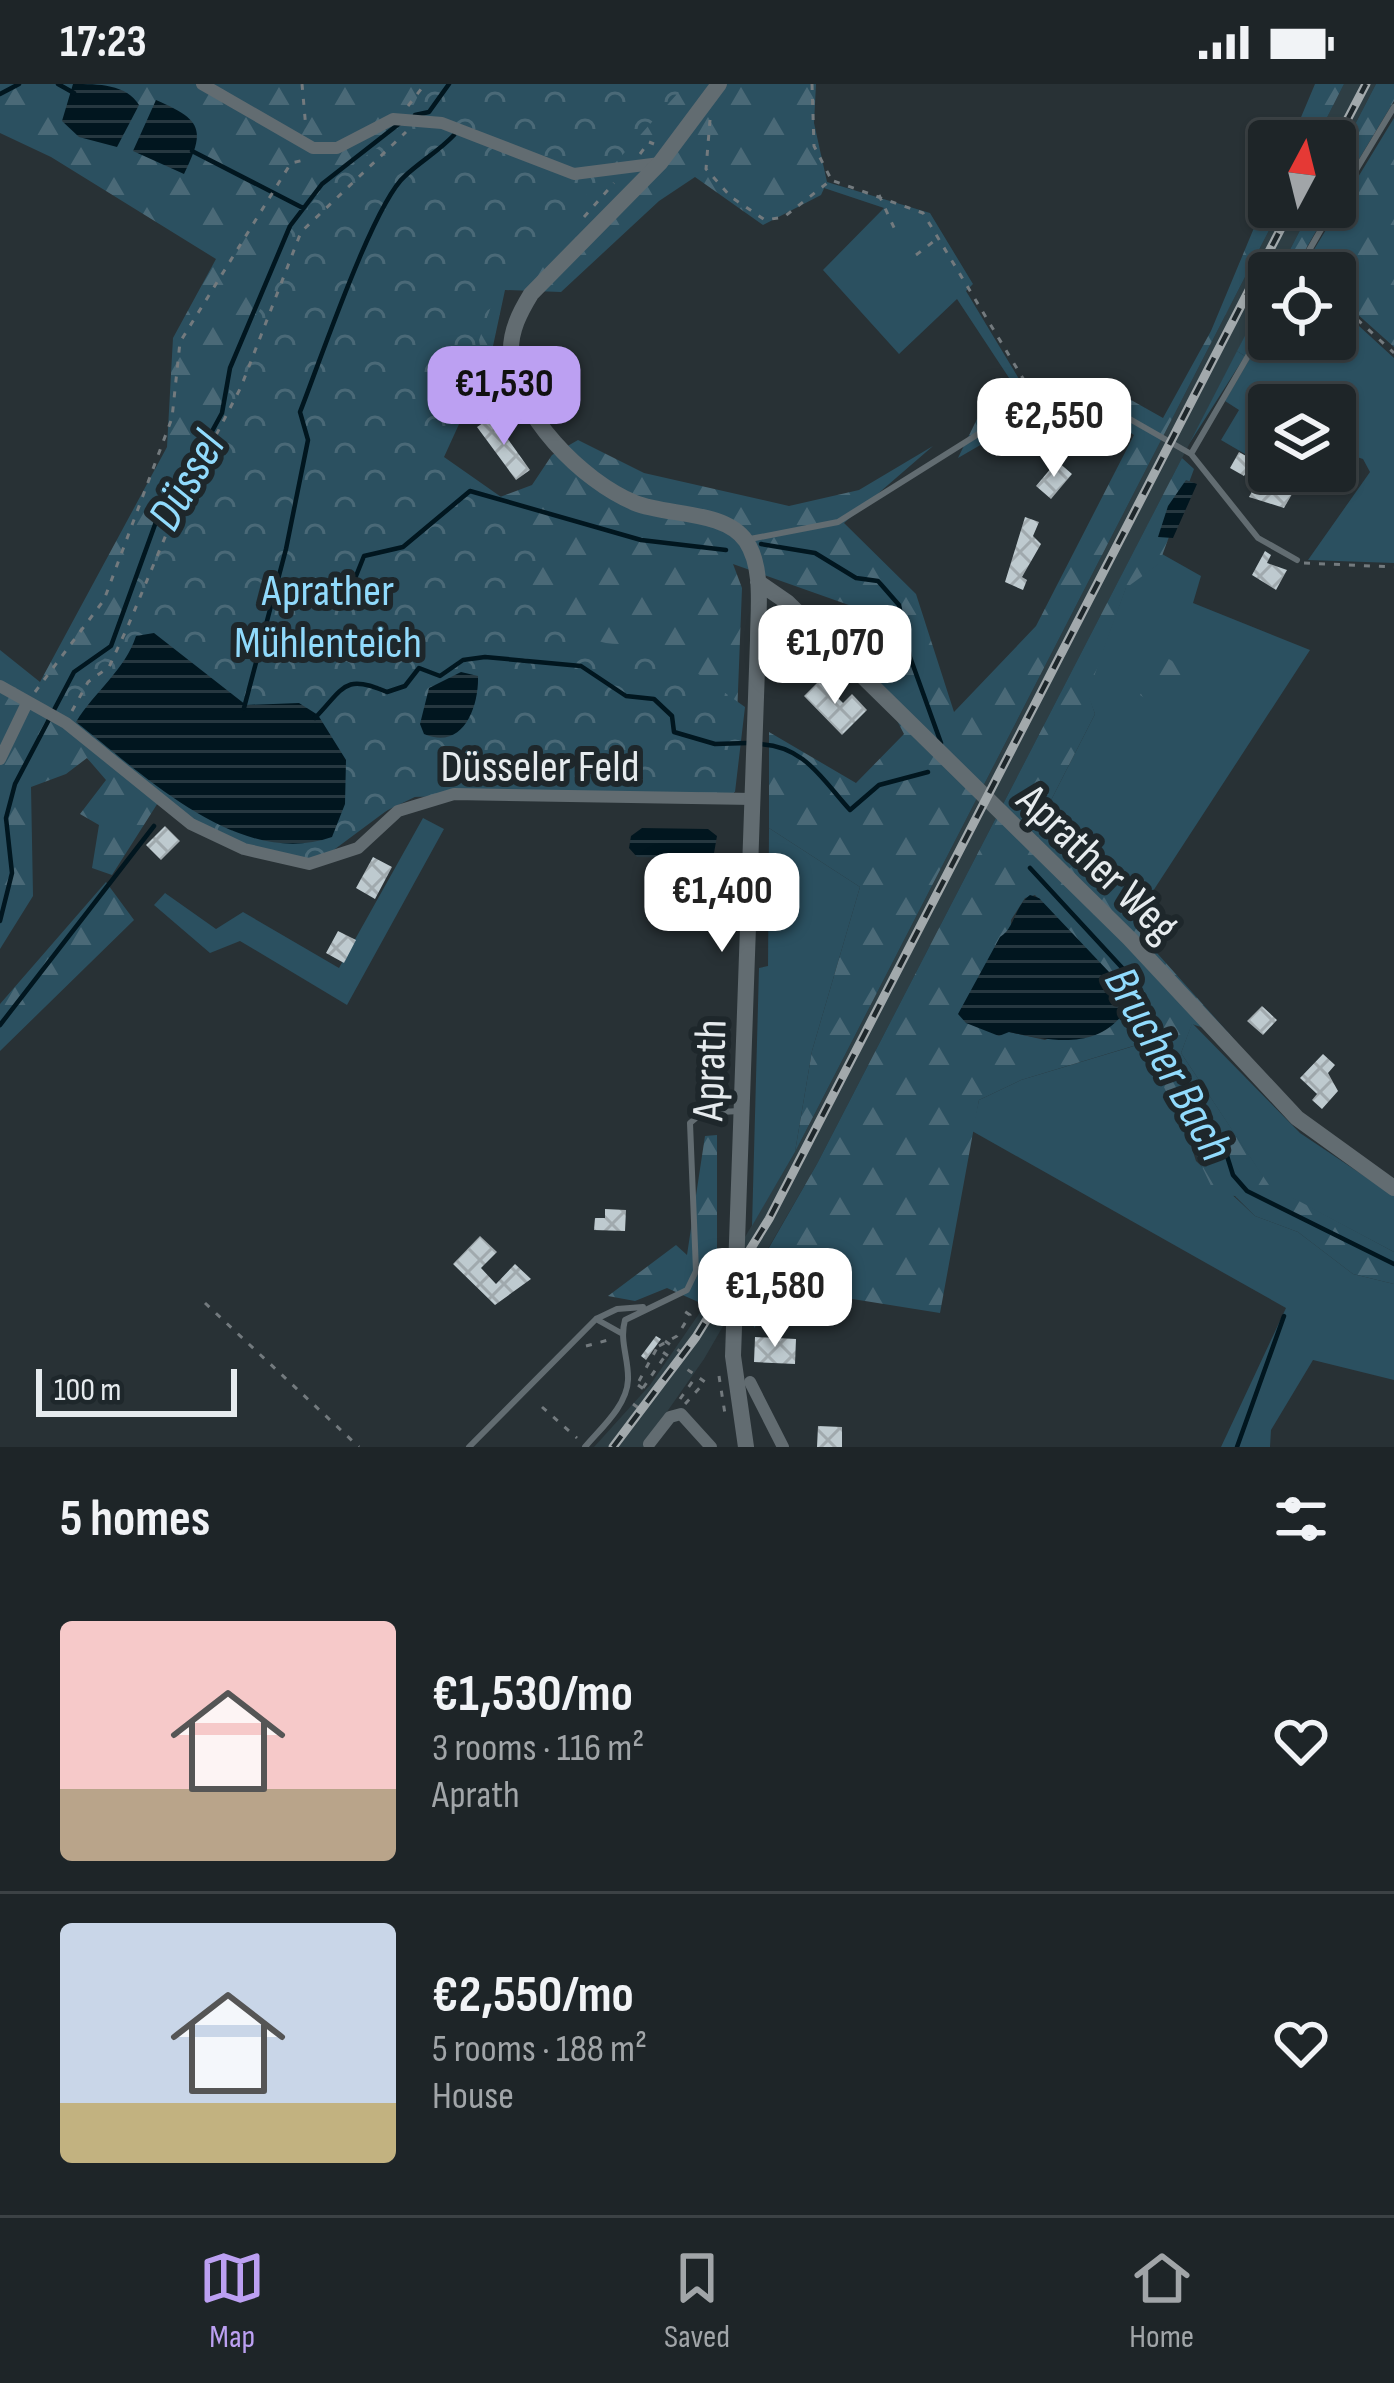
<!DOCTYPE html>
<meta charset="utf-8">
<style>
body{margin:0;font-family:"Sofia Sans Condensed",sans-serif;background:#262d30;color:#f1f3f6;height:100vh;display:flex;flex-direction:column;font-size:45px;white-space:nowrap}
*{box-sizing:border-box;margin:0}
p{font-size:39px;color:#a1a5a8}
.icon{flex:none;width:66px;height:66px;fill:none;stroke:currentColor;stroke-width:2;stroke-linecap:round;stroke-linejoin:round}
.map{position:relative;height:1363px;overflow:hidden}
.side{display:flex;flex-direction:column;background:#1e2528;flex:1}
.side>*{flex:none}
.needle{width:78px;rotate:7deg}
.controls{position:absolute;left:1248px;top:36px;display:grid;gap:24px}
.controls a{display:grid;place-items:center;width:108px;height:108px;border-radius:12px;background:#1e2528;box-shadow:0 3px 9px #0004,0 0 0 3px #3c4245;font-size:60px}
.scale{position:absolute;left:36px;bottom:30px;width:201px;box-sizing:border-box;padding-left:12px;border:6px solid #e6ebee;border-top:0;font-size:33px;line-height:42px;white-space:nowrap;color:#e6ebee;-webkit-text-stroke:9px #1e272b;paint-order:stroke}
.price{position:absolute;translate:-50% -102px;padding:0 27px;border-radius:24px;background:#fff;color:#222;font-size:39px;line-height:78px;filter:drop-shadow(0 3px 6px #0008)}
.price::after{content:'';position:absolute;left:50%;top:72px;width:36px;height:27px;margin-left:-18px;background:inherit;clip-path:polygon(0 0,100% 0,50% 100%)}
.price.on{background:#bca0f2;color:#111}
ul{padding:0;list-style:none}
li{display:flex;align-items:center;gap:36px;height:300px;padding:0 60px}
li+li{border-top:3px solid #3c4245}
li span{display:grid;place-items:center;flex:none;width:336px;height:240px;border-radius:12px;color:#555}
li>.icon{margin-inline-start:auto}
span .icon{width:144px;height:144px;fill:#fffc;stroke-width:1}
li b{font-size:51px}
h2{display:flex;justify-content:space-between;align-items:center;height:144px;padding:0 60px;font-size:51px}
.status{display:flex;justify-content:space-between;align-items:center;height:84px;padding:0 60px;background:#1e2528;direction:ltr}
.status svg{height:33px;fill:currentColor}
.tabs{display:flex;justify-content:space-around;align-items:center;height:168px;border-top:3px solid #3c4245;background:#1e2528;font-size:33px;color:#a1a5a8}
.tabs a{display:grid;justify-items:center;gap:6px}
.tabs .on{color:#bca0f2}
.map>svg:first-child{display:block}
</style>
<div class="status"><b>17:23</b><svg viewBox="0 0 49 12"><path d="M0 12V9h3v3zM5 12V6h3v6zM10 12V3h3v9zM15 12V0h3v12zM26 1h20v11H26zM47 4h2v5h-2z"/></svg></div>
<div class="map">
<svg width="1394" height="1363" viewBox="0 0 1394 1363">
<defs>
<pattern id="forest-firs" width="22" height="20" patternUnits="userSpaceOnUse" patternTransform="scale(3)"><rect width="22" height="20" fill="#2b5060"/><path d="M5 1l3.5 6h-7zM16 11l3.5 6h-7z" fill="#4a6977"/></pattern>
<pattern id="park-crowns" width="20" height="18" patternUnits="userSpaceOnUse" patternTransform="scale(3)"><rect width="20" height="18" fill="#2b5060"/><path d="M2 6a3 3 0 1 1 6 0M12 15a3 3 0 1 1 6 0" fill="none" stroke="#4a6977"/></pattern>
<pattern id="water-rules" width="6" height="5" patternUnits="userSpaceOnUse" patternTransform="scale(3)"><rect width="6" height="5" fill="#01161f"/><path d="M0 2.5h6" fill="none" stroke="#263840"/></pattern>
<pattern id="building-cross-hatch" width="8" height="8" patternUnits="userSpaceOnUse" patternTransform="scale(3)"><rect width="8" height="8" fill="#becacf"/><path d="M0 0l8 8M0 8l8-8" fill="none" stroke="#a0a9ad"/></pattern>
</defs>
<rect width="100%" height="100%" fill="#283135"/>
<path fill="#2e3e44" d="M1344,0H1376L1335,79V57H1315Z
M1281,123H1312L1278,189H1269V206L817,1080L704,1275L657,1342L649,1363H594L650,1301L705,1221L795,1068Z"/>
<path fill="#2b5060" d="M827,98L930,129L973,200L966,207L1025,305L1019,309L957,215L899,270L823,186L884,124L824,104Z
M1335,220L1394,274V479L1308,476L1370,388L1363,375L1335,366V321H1269L1261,338L1269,344V357L1257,377L1221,356L1239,326L1225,317L1269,242V255H1335Z
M1237,267L1245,272L1189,360Z
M1162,470L1201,492L1193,519L1310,566L1142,824L1047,724L1095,630L1087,609L1126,503L1158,480Z
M423,734L444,745L347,921L240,857L210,869L154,821L165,809L216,845L243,828L339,884Z
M769,744L860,803L812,967L795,1068L752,1142L759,884L768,882Z
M1192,939L1300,1049L1394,1112V1168L1269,1102L1181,969Z
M1144,959L1179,1024L1196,1077L1255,1132L1298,1148L1353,1190L1394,1200V1296L1313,1276L1271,1346L1270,1363H1221L1286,1224L972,1047L979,1016L1021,996Z"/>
<path fill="url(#forest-firs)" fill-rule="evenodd" d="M0,0H816L814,39L827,98L821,111L763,141L695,93L659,117L561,208L505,206L490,276L433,345L457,429L532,401L552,371L578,356L644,389L789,422L859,406L933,362L844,439L916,510L954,628L1036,542L1134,351C1056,308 1028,334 958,374L977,335L1033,300L1108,303L1163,334L1211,247L1269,108V123H1281L795,1068L812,967L860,803L769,744V648L856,699L904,650L872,588L877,531L733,480L742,504L734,709L421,710L332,753L161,714L112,791L92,784L99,741L80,730L106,696L87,674L66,690L31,703L33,812L0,865V566L40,598L167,363L173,254L216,175L51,73L0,49Z
M1315,0H1344L1315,57H1291Z
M1376,0H1394V17L1335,115V79Z
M1394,34V263L1335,210V189H1312L1304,182Z
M1312,123H1330L1292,189H1278Z
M1269,206V230L1245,272L1237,267Z
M1182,374L1194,385L1159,480L1126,504L1088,609L1095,630L1047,724L1142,824L1140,850L1233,954L1192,940L1181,969L1269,1101L1394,1168V1200L1353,1190L1298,1148L1255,1132L1235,1112L1215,1110L1143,959L1021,996L979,1016L940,1229L790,1205L754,1244L750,1197L817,1080ZM1035,811L1131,916L1045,956L1009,948L1011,836L1025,814Z
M1164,572L1203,596L1168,629L1140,611Z
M106,798L134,836L0,967V920Z
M717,1051V1201L705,1221L667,1204L635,1217L608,1212L676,1161L687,1171L705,1052Z"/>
<path fill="url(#park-crowns)" d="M424,0H686L494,214L479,256L487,302L465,327L444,373L504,415L494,431L542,473L523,511C567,540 594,573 649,555L745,623L735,708L405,713L331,768L307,777L228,758L166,724L51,631L73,592L104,575L146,464L228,312L235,279L262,221L272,171L325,101L384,59L410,28Z"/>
<path fill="url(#water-rules)" d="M73,0C99,0 126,0 139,21L117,63L79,53L62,37Z
M156,16C202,36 206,45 184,90L133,67Z
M1186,396L1197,400L1173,454L1158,453L1168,422Z
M154,549L246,621L299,619L318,631L346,676L345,720L332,753C240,786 143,690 76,638C95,607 125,586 136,552Z
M461,588L478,592C479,623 463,667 424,650L420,640L429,604Z
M642,744L708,745L717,752L713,775L637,773L629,764L631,752Z
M1030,811L1039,814L1127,907L1126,926C1098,967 1051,957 1009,948L999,952L966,939L958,930L1000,853C1015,844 1014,823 1030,811Z"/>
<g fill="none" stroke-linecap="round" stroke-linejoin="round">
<path stroke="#01161f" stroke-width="4.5" d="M58,0L74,9
M0,10L19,0
M415,31L429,28L449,0
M192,67L303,124
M761,460L815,469L856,494L878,497L899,521L910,573L941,659
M276,514L350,507L364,472L403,463L470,407L641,456L726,466
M244,624L286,465L308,356L300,328C319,280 373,120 405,92C421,77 439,67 454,51
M315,634C344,604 344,589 387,608L405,602L419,584L440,592L463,576L485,573L581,582L626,612L654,615L672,632L674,648L715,660L747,659
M758,660C805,661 823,697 850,726L879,701L928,688
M1030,784L1138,901L1197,1027L1222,1056L1233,1091L1247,1107L1394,1180
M0,837L12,789L6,734L15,700L74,588L111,562L161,424L192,384L222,329L230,284L290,142L322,100L400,39
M0,941L154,742
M1237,1363L1284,1232"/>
</g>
<path fill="url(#building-cross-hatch)" d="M492,333L530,386L516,396L477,343Z
M1027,341L1033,353L996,372L990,360Z
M1239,368L1253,376L1244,392L1230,384Z
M1057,377L1072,390L1051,415L1036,402Z
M1282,388L1299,398L1284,424L1249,413L1262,389L1276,397Z
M1025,433L1039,438L1033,452L1041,460L1022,493L1027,496L1023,506L1005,498Z
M1265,467L1271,471L1267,479L1287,486L1276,506L1252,491Z
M820,596L843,619L852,610L867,626L842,651L804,612Z
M165,742L180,757L161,776L146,761Z
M373,773L392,783L375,815L356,804Z
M338,847L356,856L344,879L326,869Z
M1262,922L1277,936L1263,951L1247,937Z
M1323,970L1335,981L1328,989L1338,1007L1322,1025L1312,1016L1317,1010L1300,994Z
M605,1125L626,1126L625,1147L594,1146L595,1134H605Z
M480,1152L497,1168L481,1184L496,1200L515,1180L531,1195L495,1221L453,1180Z
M656,1252L661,1255L646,1276L641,1272Z
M755,1253L796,1255L795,1280L754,1278Z
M818,1342L842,1343V1363H817Z"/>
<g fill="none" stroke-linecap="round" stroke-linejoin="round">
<path stroke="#737a7e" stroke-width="3" stroke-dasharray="6 9" stroke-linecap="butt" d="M302,0L306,45
M812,0L814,62L831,95
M408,22L425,0
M710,36L706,85L731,113L765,136L784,133L831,96L923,129L1033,311
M640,70L649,58L654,60
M879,111L896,148
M584,133L614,99
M916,171L938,154
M1335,215L1394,269
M1304,479L1394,483
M35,608L104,516L172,334L180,258L291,79L309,75
M72,627L88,598L109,583L128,542L173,434L241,303L301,148L406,48
M205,1219L359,1363
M665,1257L681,1268
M586,1262L612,1255
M659,1262L677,1252L690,1231L684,1227
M719,1292L725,1330
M639,1297L657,1264L705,1298L685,1320
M638,1301L651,1310
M643,1304L665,1272
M680,1315L695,1294
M633,1320L640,1325
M542,1323L577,1354"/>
<path stroke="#626c71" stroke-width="6" d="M1335,121L1394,23
M1296,189L1334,123
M1191,370L1269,236
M750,455L838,438L1007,332L1056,312L1100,318L1191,370L1258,454L1297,476
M596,1235L621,1249
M469,1363L596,1235L617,1225L643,1223
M585,1363C600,1345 627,1322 628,1296C629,1275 619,1257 625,1236L687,1206L696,1187L690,1039L702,1029L739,1027"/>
<path stroke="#626c71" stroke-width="12" d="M202,0L313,64H337L393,35L442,39L574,90L660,79
M0,602L66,639L191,740L244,765L309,780L358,764L398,727L454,710L753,715
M0,675L27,619
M750,1298L783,1363
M649,1360L670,1333L681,1330L711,1363"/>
<path stroke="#626c71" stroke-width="16" d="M719,0L660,79L531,210C520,228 510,247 511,269C515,330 582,397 635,419C667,432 725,426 746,457C764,484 758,526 758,556L733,1272L746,1363
M758,498L787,518L1129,854L1297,1034L1394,1104"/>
<defs>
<path id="rail" d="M1335,59L1366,0
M613,1363L696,1253L769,1135L1292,123"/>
</defs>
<use href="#rail" stroke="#a2a9ac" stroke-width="9"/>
<use href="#rail" stroke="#1e272b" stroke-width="4.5" stroke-dasharray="14" stroke-linecap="butt"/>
</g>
<g text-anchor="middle" stroke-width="12" stroke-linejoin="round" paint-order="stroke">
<g font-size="45" fill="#90dafc" stroke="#1e272b">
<text x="328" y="521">Aprather<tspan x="328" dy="52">Mühlenteich</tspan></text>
</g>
<g font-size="45" fill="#e6ebee" stroke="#1e272b">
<text x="540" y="697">Düsseler Feld</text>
<text transform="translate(1099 778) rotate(44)" y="16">Aprather Weg</text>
<text transform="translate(708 986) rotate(-88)" y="16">Aprath</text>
</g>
<g font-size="48" font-style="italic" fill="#91dbfd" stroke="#1e272b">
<text transform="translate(185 396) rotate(-60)" y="17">Düssel</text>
<text transform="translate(1170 979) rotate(61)" y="17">Brucher Bach</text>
</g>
</g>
</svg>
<div class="controls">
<a><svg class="needle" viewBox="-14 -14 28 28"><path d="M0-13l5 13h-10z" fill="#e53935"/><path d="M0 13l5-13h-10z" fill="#a1a5a8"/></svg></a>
<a><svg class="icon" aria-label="locate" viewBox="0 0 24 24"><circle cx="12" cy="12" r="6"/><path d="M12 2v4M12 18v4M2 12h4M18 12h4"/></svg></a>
<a><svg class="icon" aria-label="layers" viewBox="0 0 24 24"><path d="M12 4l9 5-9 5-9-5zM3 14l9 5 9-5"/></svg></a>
</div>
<div class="scale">100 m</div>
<b class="price on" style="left:504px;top:364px">€1,530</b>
<b class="price" style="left:1054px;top:396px">€2,550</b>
<b class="price" style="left:835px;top:623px">€1,070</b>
<b class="price" style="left:722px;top:871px">€1,400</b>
<b class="price" style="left:775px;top:1266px">€1,580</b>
</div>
<section class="side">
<h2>5 homes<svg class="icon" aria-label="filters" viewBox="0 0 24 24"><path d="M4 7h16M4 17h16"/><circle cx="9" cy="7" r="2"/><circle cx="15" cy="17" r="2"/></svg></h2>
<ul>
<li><span style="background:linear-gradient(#f6c9c9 70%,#b9a48a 0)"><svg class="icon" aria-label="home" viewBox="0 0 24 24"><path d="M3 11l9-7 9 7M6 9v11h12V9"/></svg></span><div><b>€1,530/mo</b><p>3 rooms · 116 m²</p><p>Aprath</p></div><svg class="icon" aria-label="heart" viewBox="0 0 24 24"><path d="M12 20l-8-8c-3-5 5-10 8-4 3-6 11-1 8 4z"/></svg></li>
<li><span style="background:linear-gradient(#c9d6e8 75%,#c2b280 0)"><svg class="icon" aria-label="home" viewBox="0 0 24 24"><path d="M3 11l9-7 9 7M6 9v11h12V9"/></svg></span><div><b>€2,550/mo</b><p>5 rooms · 188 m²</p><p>House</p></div><svg class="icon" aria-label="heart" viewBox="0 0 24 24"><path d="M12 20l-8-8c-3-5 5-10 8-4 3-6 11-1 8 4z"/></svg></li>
</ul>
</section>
<nav class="tabs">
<a class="on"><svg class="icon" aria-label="map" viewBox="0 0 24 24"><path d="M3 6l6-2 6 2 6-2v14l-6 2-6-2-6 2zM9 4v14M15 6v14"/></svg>Map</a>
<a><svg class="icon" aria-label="saved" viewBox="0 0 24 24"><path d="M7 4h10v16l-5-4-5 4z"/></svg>Saved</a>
<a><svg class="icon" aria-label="home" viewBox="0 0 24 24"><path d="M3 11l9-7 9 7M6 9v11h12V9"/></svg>Home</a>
</nav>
